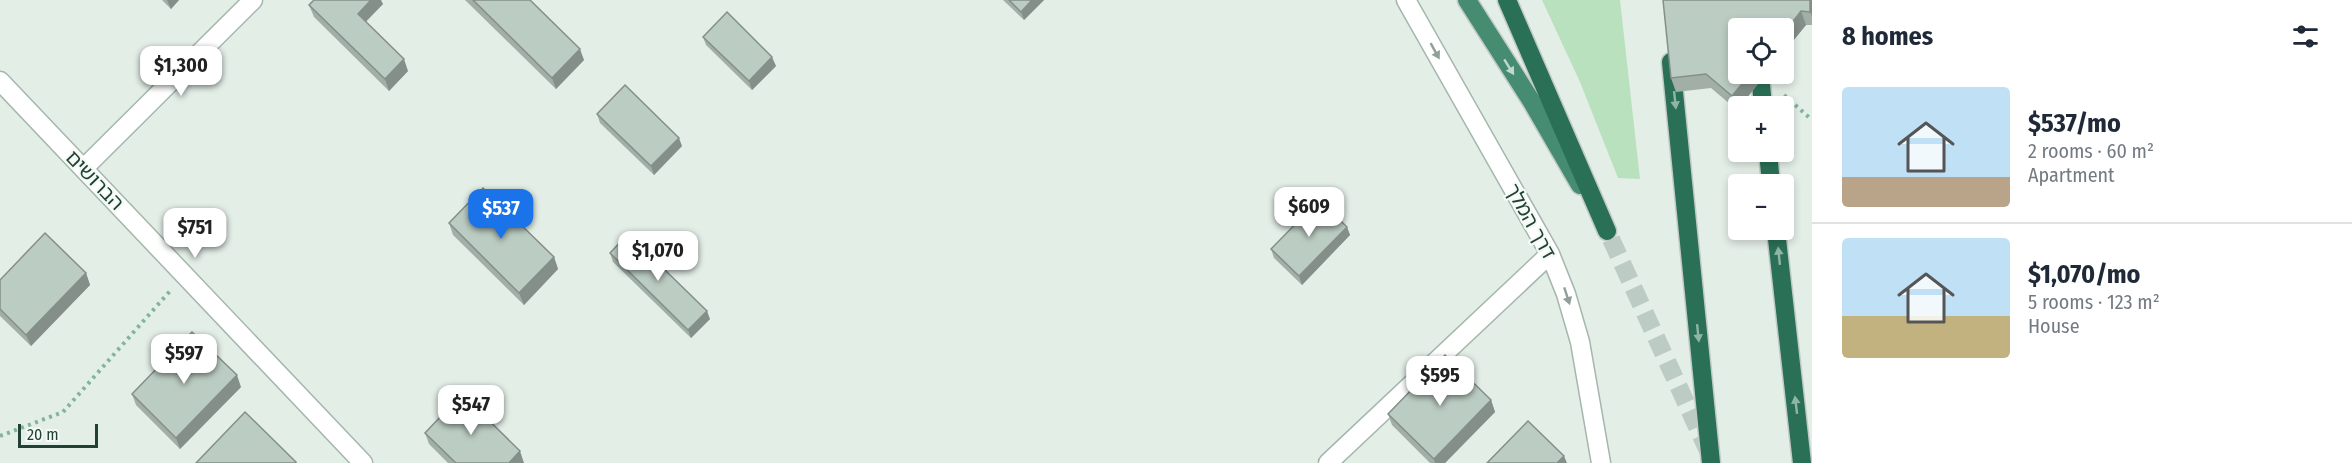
<!DOCTYPE html>
<meta charset="utf-8">
<style>
body{margin:0;font-family:"Fira Sans Condensed","Noto Sans Hebrew",sans-serif;background:#f2f2f3;color:#1f2937;height:100vh;display:flex;flex-direction:column;font-size:22px;white-space:nowrap}
*{box-sizing:border-box;margin:0}
p{font-size:20px;color:#747a83}
.icon{flex:none;width:33px;height:33px;fill:none;stroke:currentColor;stroke-width:2;stroke-linecap:round;stroke-linejoin:round}
.map{position:relative;flex:1;overflow:hidden}
.details{display:flex;flex-direction:column;background:#fff;width:540px}
.details>*{flex:none}
.fabs{position:absolute;left:1728px;top:18px;display:grid;gap:12px}
.fabs a{display:grid;place-items:center;width:66px;height:66px;border-radius:6px;background:#fff;box-shadow:0 3px 9px #0003;font-size:30px}
.scale{position:absolute;left:18px;bottom:15px;width:80px;box-sizing:border-box;padding-left:6px;border:3px solid #214133;border-top:0;font-size:16px;line-height:21px;white-space:nowrap;color:#214133;-webkit-text-stroke:4px #f4faf6;paint-order:stroke}
.price{position:absolute;translate:-50% -51px;padding:0 14px;border-radius:12px;background:#fff;color:#222;font-size:20px;line-height:39px;filter:drop-shadow(0 2px 3px #0008)}
.price::after{content:'';position:absolute;left:50%;top:36px;width:18px;height:14px;margin-left:-9px;background:inherit;clip-path:polygon(0 0,100% 0,50% 100%)}
.price.active{background:#1a73e8;color:#fff}
ul{padding:0;list-style:none}
li{display:flex;align-items:center;gap:18px;height:150px;padding:0 30px}
li+li{border-top:2px solid #e0e1e3}
li span{display:grid;place-items:center;flex:none;width:168px;height:120px;border-radius:6px;color:#555}
li>.icon{margin-inline-start:auto}
span .icon{width:72px;height:72px;fill:#fffc;stroke-width:1}
li b{font-size:26px}
h2{display:flex;justify-content:space-between;align-items:center;height:72px;padding:0 30px;font-size:26px}
main{display:flex;flex:1;min-height:0}
.map>svg:first-child{display:block}
</style>
<main>
<div class="map">
<svg width="1812" height="463" viewBox="0 0 1812 463">
<rect width="100%" height="100%" fill="#e3eee7"/>
<path fill="#bae1be" d="M1542,0H1620L1640,179L1618,178L1580,82Z"/>
<g fill="none" stroke-linecap="round" stroke-linejoin="round">
<path stroke="#bccbc3" stroke-width="18" stroke-dasharray="18 9" stroke-linecap="butt" d="M1611,239L1709,453"/>
<defs>
<path id="minor" d="M1406,0L1550,254L1566,294L1580,342L1601,463
M0,81L363,463
M84,168L253,0
M1328,463L1550,254"/>
<path id="trunk" d="M1467,0L1532,102L1580,185"/>
<path id="motorway" d="M1507,0L1607,231
M1671,62L1711,463
M1760,74L1763,106
M1768,152L1771,184
M1776,230L1802,463"/>
</defs>
<use href="#minor" stroke="#a5b7ad" stroke-width="21"/>
<use href="#trunk" stroke="#c1cac6" stroke-width="21"/>
<use href="#motorway" stroke="#c1cac6" stroke-width="21"/>
<path stroke="#80b59b" stroke-width="4" stroke-dasharray="3 4.5" stroke-linecap="butt" d="M1784,95L1812,120
M0,436L63,412L170,291"/>
<use href="#minor" stroke="#fff" stroke-width="18"/>
<use href="#trunk" stroke="#468c70" stroke-width="18"/>
<use href="#motorway" stroke="#2a7056" stroke-width="18"/>
</g>
<path fill="#a1afa7" d="M162,0H179L171,9Z
M465,0H530L584,60L556,89Z
M1003,0H1044L1024,20Z
M1812,0V25H1806L1784,52V28L1738,74H1766L1737,110L1711,88L1676,92L1671,78Z
M383,4L366,22L408,71L389,91L314,17L309,5Z
M703,37L776,66L752,90L706,45Z
M597,114L682,146L654,175L600,123Z
M449,223L554,257L558,269L524,305L453,235Z
M1347,227L1350,235L1302,285L1274,258L1271,249Z
M610,253L710,319L691,338L613,262Z
M86,273L90,285L31,346L0,316V280Z
M241,387L180,449L136,405L132,394Z
M1491,400L1495,412L1445,463H1430L1392,425L1388,414Z
M425,433L524,463H448L429,444Z"/>
<path fill="#838f88" d="M167,0H179L171,9Z
M371,0H381L383,4L362,25L358,14Z
M1032,0H1044L1024,20L1021,12Z
M1810,0H1812V16L1810,12Z
M1801,11L1806,25L1784,52V33Z
M580,49L584,60L556,89L552,78Z
M772,57L776,66L752,90L749,81Z
M404,59L408,71L389,91L385,79Z
M1750,74H1766L1737,110L1732,96Z
M679,138L682,146L654,175L651,166Z
M1347,227L1350,235L1302,285L1299,276Z
M554,257L558,269L524,305L519,293Z
M86,273L90,285L31,346L26,335Z
M707,311L710,319L691,338L688,330Z
M237,375L241,387L180,449L176,438Z
M1491,400L1495,412L1445,463H1435L1434,459Z
M520,451L524,463H509Z
M1564,456L1567,463H1557Z"/>
<path fill="#bbccc2" stroke="#838f88" stroke-width="1.5" d="M314,0H371L358,14L404,59L385,79L309,5Z
M473,0H530L580,49L552,78Z
M1009,0H1032L1021,12Z
M1663,0H1810V12L1801,11L1784,33V28H1738V74H1750L1732,96L1706,74L1671,78Z
M727,12L772,57L749,81L703,37Z
M625,85L679,138L651,166L597,114Z
M483,188L554,257L519,293L449,223Z
M1319,200L1347,227L1299,276L1271,249Z
M45,233L86,273L26,335L0,309V280Z
M628,234L707,311L688,330L610,253Z
M192,332L237,375L176,438L132,394Z
M1445,355L1491,400L1434,459L1388,414Z
M462,394L520,451L509,463H456L425,433Z
M245,412L296,462V463H196Z
M1528,421L1564,456L1557,463H1487Z"/>
<defs><path id="oneway-solid" d="M-6-.8H1V-3.2L6.5 0L1 3.2V.8H-6Z" transform="scale(1.5)"/></defs>
<g fill="#90a099">
<use href="#oneway-solid" transform="translate(1435 51) rotate(61)"/>
<use href="#oneway-solid" transform="translate(1567 296) rotate(72)"/>
</g>
<use fill="#c0d9ce" href="#oneway-solid" transform="translate(1509 67) rotate(58)"/>
<g fill="#8fb5a6">
<use href="#oneway-solid" transform="translate(1675 100) rotate(84)"/>
<use href="#oneway-solid" transform="translate(1779 256) rotate(-96)"/>
<use href="#oneway-solid" transform="translate(1698 333) rotate(84)"/>
<use href="#oneway-solid" transform="translate(1796 405) rotate(-97)"/>
</g>
<g text-anchor="middle" stroke-width="4.5" stroke-linejoin="round" paint-order="stroke">
<g font-size="20" fill="#214133" stroke="#f4faf6">
<text transform="translate(95 180) rotate(46)" y="7">הברושים</text>
<text transform="translate(1531 221) rotate(61)" y="7">דרך המלך</text>
</g>
</g>
</svg>
<div class="fabs">
<a><svg class="icon" aria-label="locate" viewBox="0 0 24 24"><circle cx="12" cy="12" r="6"/><path d="M12 2v4M12 18v4M2 12h4M18 12h4"/></svg></a>
<a>+</a>
<a>−</a>
</div>
<div class="scale">20 m</div>
<b class="price" style="left:181px;top:97px">$1,300</b>
<b class="price" style="left:1309px;top:238px">$609</b>
<b class="price active" style="left:501px;top:240px">$537</b>
<b class="price" style="left:195px;top:259px">$751</b>
<b class="price" style="left:658px;top:282px">$1,070</b>
<b class="price" style="left:184px;top:385px">$597</b>
<b class="price" style="left:1440px;top:407px">$595</b>
<b class="price" style="left:471px;top:436px">$547</b>
</div>
<section class="details">
<h2>8 homes<svg class="icon" aria-label="filters" viewBox="0 0 24 24"><path d="M4 7h16M4 17h16"/><circle cx="9" cy="7" r="2"/><circle cx="15" cy="17" r="2"/></svg></h2>
<ul>
<li><span style="background:linear-gradient(#bfe0f5 75%,#b9a48a 0)"><svg class="icon" aria-label="home" viewBox="0 0 24 24"><path d="M3 11l9-7 9 7M6 9v11h12V9"/></svg></span><div><b>$537/mo</b><p>2 rooms · 60 m²</p><p>Apartment</p></div></li>
<li><span style="background:linear-gradient(#bfe0f5 65%,#c2b280 0)"><svg class="icon" aria-label="home" viewBox="0 0 24 24"><path d="M3 11l9-7 9 7M6 9v11h12V9"/></svg></span><div><b>$1,070/mo</b><p>5 rooms · 123 m²</p><p>House</p></div></li>
</ul>
</section>
</main>
